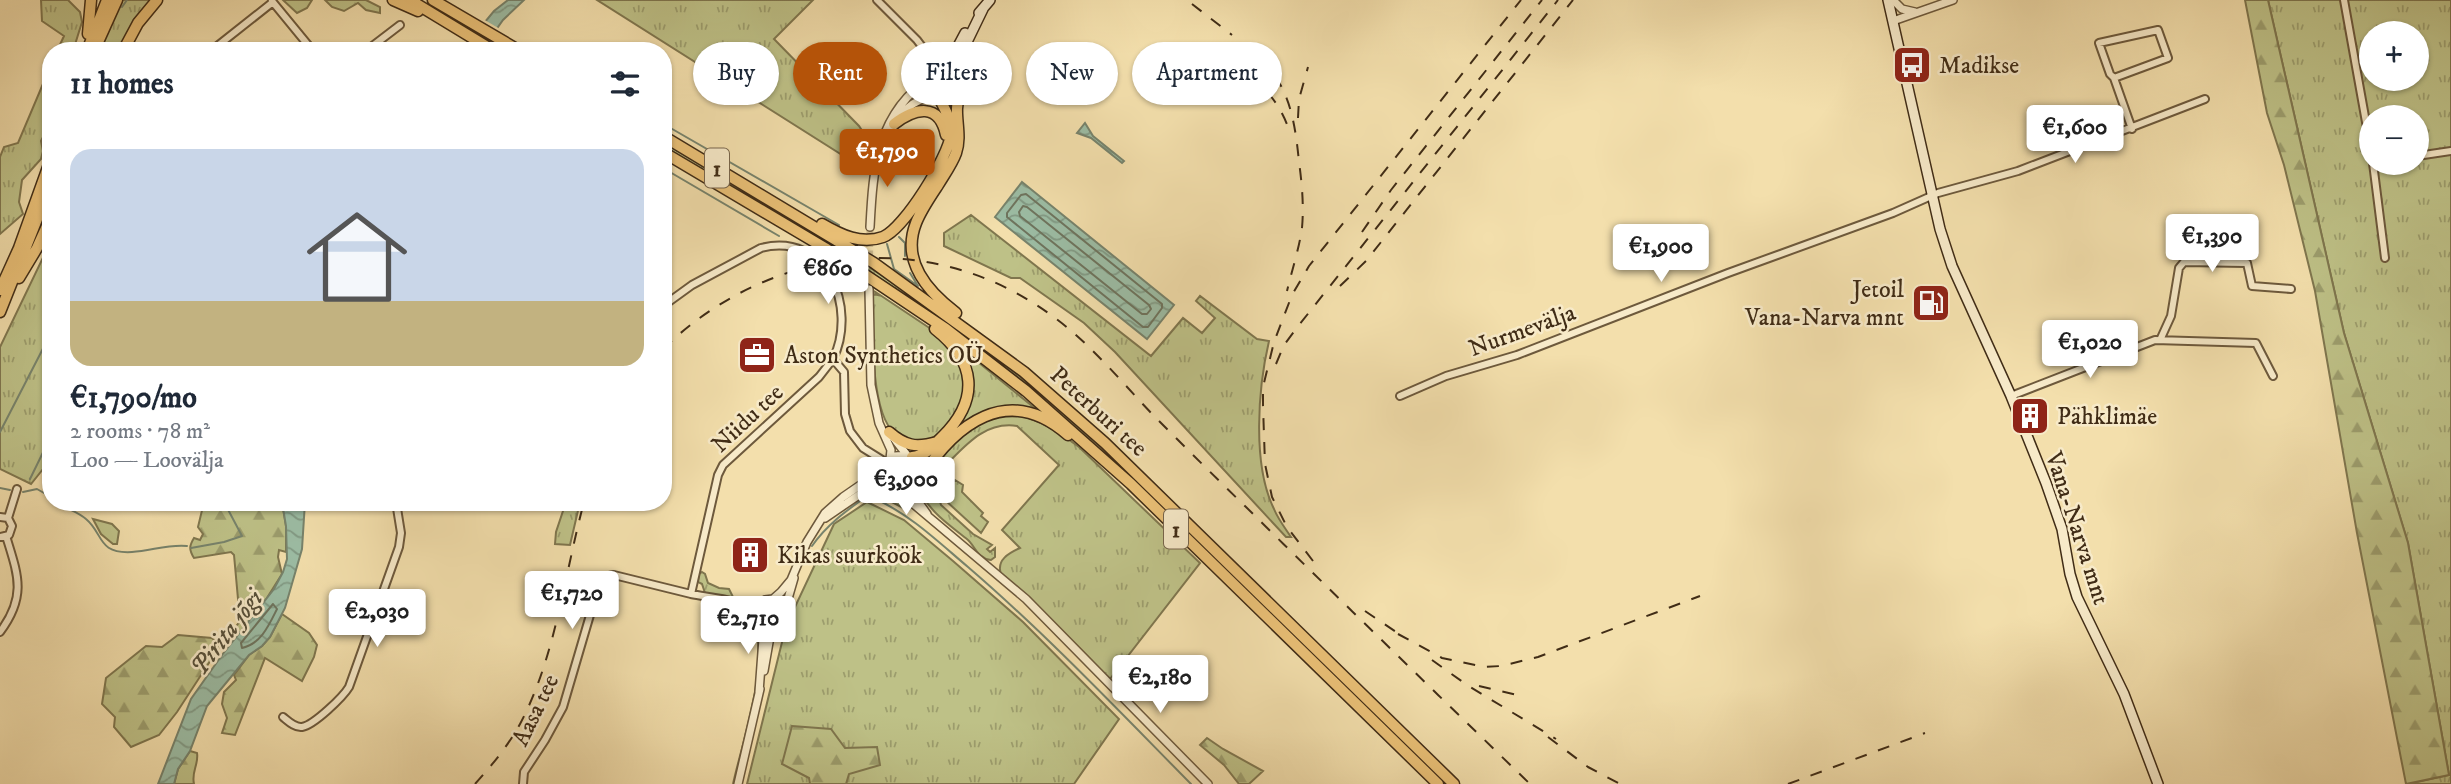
<!DOCTYPE html>
<meta charset="utf-8">
<style>
body{margin:0;font-family:"IM FELL DW Pica",serif;background:#f6f6f7;color:#1f2937;height:100vh;display:flex;flex-direction:column;font-size:26px;white-space:nowrap}
*{box-sizing:border-box;margin:0}
p{font-size:23px;color:#747a83}
.icon{flex:none;width:38px;height:38px;fill:none;stroke:currentColor;stroke-width:2;stroke-linecap:round;stroke-linejoin:round}
.map{position:relative;flex:1;overflow:hidden}
.details{position:absolute;left:42px;top:42px;width:630px;height:469px;display:flex;flex-direction:column;background:#fff;border-radius:28px;box-shadow:0 2px 5px #0004}
.details>*{flex:none}
.hud{position:absolute;left:693px;top:42px;width:665px;height:63px;display:flex;gap:14px}
.buttons{position:absolute;left:2359px;top:21px;display:grid;gap:14px}
.buttons a{display:grid;place-items:center;width:70px;height:70px;border-radius:50%;background:#fff;box-shadow:0 2px 5px #0004;font-size:35px}
.price{position:absolute;translate:-50% -60px;padding:0 16px;border-radius:7px;background:#fff;color:#222;font-size:23px;line-height:46px;filter:drop-shadow(0 2px 4px #0008)}
.price::after{content:'';position:absolute;left:50%;top:42px;width:21px;height:16px;margin-left:-10px;background:inherit;clip-path:polygon(0 0,100% 0,50% 100%)}
.price.selected{background:#b45309;color:#fff}
ul{padding:0;list-style:none}
li{display:grid;align-content:center;gap:14px;height:371px;padding:0 28px}
li span{display:grid;place-items:center;height:217px;border-radius:21px;color:#555}
li>.icon{margin-inline-start:auto}
span .icon{width:126px;height:126px;fill:#fffc;stroke-width:1}
li b{font-size:30px}
h2{display:flex;justify-content:space-between;align-items:center;height:84px;padding:0 28px;font-size:30px}
.chip{padding:0 24px;border-radius:32px;background:#fff;box-shadow:0 2px 5px #0004;font-size:24px;line-height:63px}
.chip.selected{background:#b45309;color:#fff}
.map>svg:first-child{display:block}
</style>
<div class="map">
<svg width="2451" height="784" viewBox="0 0 2451 784">
<defs>
<pattern id="grass-tufts" width="24" height="20" patternUnits="userSpaceOnUse" patternTransform="scale(1.75)"><rect width="24" height="20" fill="#bec187"/><path d="M3 7l-1-3M5 7V3M7 7l1-3M15 17l-1-3M17 17v-4M19 17l1-3" fill="none" stroke="#9c9d6d"/></pattern>
<pattern id="forest-firs" width="22" height="20" patternUnits="userSpaceOnUse" patternTransform="scale(1.75)"><rect width="22" height="20" fill="#bec187"/><path d="M5 1l3.5 6h-7zM16 11l3.5 6h-7z" fill="#9c9d6d"/></pattern>
<pattern id="water-waves" width="16" height="10" patternUnits="userSpaceOnUse" patternTransform="scale(1.75)"><rect width="16" height="10" fill="#9cbda5"/><path d="M0 5q4-4 8 0t8 0" fill="none" stroke="#819a85"/></pattern>
</defs>
<rect width="100%" height="100%" fill="#f3dfac"/>
<filter id="stains"><feTurbulence type="fractalNoise" baseFrequency=".00286" numOctaves="4"/><feColorMatrix values="0 0 0 0 .2 0 0 0 0 .09 0 0 0 0 .02 0 0 0 .5 -.17"/></filter>
<radialGradient id="worn" r=".72"><stop offset=".6" stop-color="#630" stop-opacity="0"/><stop offset="1" stop-color="#630" stop-opacity=".3"/></radialGradient>
<path fill="url(#grass-tufts)" stroke="#7f764e" stroke-width="2" fill-rule="evenodd" d="M41,0H68L80,12L82,22L73,51H57L64,36L42,21Z
M122,0H152L119,51H101L106,34Z
M597,0H813L774,39L859,126L870,143L863,165L855,171L842,155Z
M2268,0H2451V784H2408L2449,775L2408,543L2344,333ZM2371,33H2417V79H2371ZM2371,117H2417V163H2371Z
M51,65V122L41,141L43,151L41,159L22,180L19,202L23,214L0,234V157L4,147L18,143Z
M949,68L961,77L962,87L947,97L936,92L933,80L936,73Z
M663,142C770,206 880,268 979,344C1072,415 1155,495 1238,577C1309,646 1379,715 1449,784H1445L1132,476L1016,376L927,309L873,274L663,146Z
M971,215L1151,356L1183,318L1202,333L1215,318L1196,301L1200,296L1257,339L1269,341C1258,388 1252,465 1274,509C1278,519 1285,528 1291,537H1286L1115,352L1084,323L1020,278H1011L944,246V233Z
M51,241V459L31,484L0,469V347Z
M874,291L934,331C943,339 961,360 963,371C970,404 950,431 921,444C913,441 901,439 895,434C869,411 873,327 873,294L878,295Z
M957,345L1047,418L983,413L967,421L935,453L932,451L960,423L971,398Z
M1014,414C1040,420 1058,431 1079,447L1200,563L1110,679L1033,602L1001,574C996,560 1009,553 1020,548L1002,530L1059,465L1017,426C985,421 965,446 945,466L949,471L948,474L943,476L937,474L933,478L941,505L973,534L992,545L987,549L990,552L995,548V557L991,560C977,558 975,546 968,540C952,527 935,516 923,497L919,498C917,477 958,434 976,423C985,417 1003,416 1014,414Z
M887 473a15 15 0 1 1 30 0a15 15 0 1 1-30 0Z
M955,480L963,485L962,492L983,513L981,516L988,522L981,533L945,500V488Z
M883,486L910,504L905,509L884,498L874,488Z
M566,502H580L570,545L555,544L556,532Z
M867,502L904,520L953,561L1023,622L1119,719L1074,784H846L848,774L810,778V784H747L786,626L834,524Z
M702,572L705,574L708,583L719,588L729,589L734,599L705,593L702,584L698,582L699,574Z
M762 611a9 9 0 1 1 18 0a9 9 0 1 1-18 0Z
M751,612C773,633 750,716 744,743C741,756 739,775 733,784C744,734 772,661 751,612Z"/>
<path fill="url(#forest-firs)" stroke="#7f764e" stroke-width="2" d="M283,0H312L307,8L297,13Z
M325,0H366L380,7V13L366,10L358,3L344,11L332,7Z
M2245,0H2268L2344,333L2408,543L2449,775L2406,784L2357,533L2315,291L2284,165L2267,113Z
M204,502H282L286,526V552L279,550L278,557L282,574L260,609L229,646L226,640L240,621L234,555L231,552L194,558C189,550 189,546 194,538L200,540L203,534L198,527Z
M93,519L112,524L119,531L117,544H113L101,534Z
M282,614L309,633L317,645L314,657L302,681L265,658L235,735L222,733L227,718L222,704L224,692L236,680L234,675L249,655L262,646L270,637Z
M178,635L212,638L220,646L177,712L159,735L131,747L114,727L115,717L102,704L106,678L146,646L162,647Z
M792,726L831,729L845,748L877,747L880,765L849,774L846,784H810L809,778L782,764Z
M1207,738L1223,749L1263,771L1249,784H1239L1224,765L1200,745Z
M190,751L197,753C199,764 191,772 194,784H174L178,769Z"/>
<path fill="url(#water-waves)" stroke="#77836c" stroke-width="2" d="M508,0H524L503,20L481,51H461L494,11Z
M1085,123L1093,136L1124,161L1122,163L1091,138L1077,133Z
M1022,182L1174,305L1147,339L995,217Z
M282,502H305L302,549L285,608L270,637L262,646L249,655L207,706L190,751L178,769L174,784H158L191,699L222,655L274,589L283,572L287,559L286,526Z"/>
<path fill="#f3dfac" d="M483,19L500,29L485,51H479L463,41Z"/>
<g fill="none" stroke-linecap="round" stroke-linejoin="round">
<path stroke="#6e745e" stroke-width="2" d="M1026,194L1162,304V308L1148,327H1143L1007,217V213L1021,195Z
M1023,206L1027,207L1149,305L1151,309L1147,314H1142L1020,216L1019,212Z
M273,604L277,609C269,625 261,644 242,648L241,643Z"/>
<path stroke="#77836c" stroke-width="2" d="M122,7L127,0
M667,126L839,225
M663,168L779,236
M899,237L905,243V256
M887,244L894,269L918,286L910,273
M0,432L51,333
M30,479L51,436
M0,488L10,490
M877,489H883L904,504
M23,492L37,489L51,497
M57,502C66,509 77,511 86,519C104,534 97,554 132,552C151,551 168,544 187,546
M812,546C828,523 849,509 871,493L874,498C912,516 936,540 968,567C1047,635 1118,710 1191,784
M191,548L224,542L242,536L224,502"/>
<path stroke="#cfbb8e" stroke-width="7" stroke-dasharray="7 3.5" stroke-linecap="butt" d="M869,289L870,227"/>
<defs>
<path id="minor" d="M877,0L917,40L938,68
M2344,0L2371,150
M272,1L313,51
M211,51L273,2
M366,51L400,25
M2114,78L2110,74L2099,43L2158,30L2168,58L2114,78L2132,129
M2417,156L2451,151
M2373,163L2385,258
M663,306L692,285L761,248C827,231 858,308 833,359L844,372L845,414L850,431L863,448L887,463
M2161,338L2171,316L2179,268L2184,262L2247,263L2252,286L2291,289
M1400,396L1446,376L1517,355L1728,273L1893,213L1938,193L2018,171L2205,99
M2011,396L2155,340L2256,343L2273,376
M0,517L8,518L12,526L9,535L0,537
M8,518L17,489
M739,603L763,601
M757,614C743,599 711,598 691,594L718,475L723,465L819,377L833,359
M0,632C27,596 18,575 6,536
M283,717C288,721 295,728 302,727C314,725 343,697 349,687L399,547L401,533L396,502
M523,784L524,772L545,740L563,707L600,581L604,577L614,575L691,594"/>
<path id="tertiary" d="M1893,0L1902,9L1915,12
M1893,21L1953,0
M882,144C899,120 903,102 935,95
M870,227C873,167 877,113 931,77
M869,289L871,385L879,423L891,450L890,459
M892,436L907,455
M915,487L917,500L927,514
M898,491L910,490L920,479L919,464L907,455L895,456L887,463C881,476 886,486 898,491L1026,599L1208,784
M825,518L875,484L887,483
M764,671L771,631L773,624L783,616L794,578
M759,692L763,639L757,614L759,605L765,600L773,599L781,592L791,580L807,542L825,513L843,497L885,468
M738,784L760,689"/>
<path id="secondary" d="M1888,0L1940,229L1952,266L2011,396L2046,483L2062,529L2070,574L2077,597L2124,694L2158,784
M979,13L990,0
M948,65L965,33
M963,75L953,66L938,68L931,77C929,91 937,100 950,100L963,91L967,42L983,9"/>
<path id="trunk" d="M393,0L418,11
M410,0L494,51
M433,0L520,51
M88,34L91,0
M87,51L107,0
M94,51L117,0
M123,51L138,23L157,0
M894,124C915,108 939,102 946,135
M663,136L874,263L1024,372L1105,443L1454,784
M663,152L825,248L946,329L1026,391L1131,484L1438,784
M822,224C841,235 861,245 883,237C904,229 949,156 951,134C952,121 945,109 939,98
M19,278L37,248L51,217
M0,290L19,248L51,159
M0,312L51,184
M956,313C927,291 901,261 916,223C921,210 930,197 938,185C944,175 952,164 956,153C963,133 952,112 960,95
M889,432C905,446 916,448 937,442
M912,457C926,456 933,446 943,436C980,399 976,361 935,329
M920,479C955,424 1008,382 1068,435"/>
</defs>
<use href="#minor" stroke="#6d593c" stroke-width="10"/>
<use href="#tertiary" stroke="#6d593c" stroke-width="10"/>
<use href="#secondary" stroke="#402c16" stroke-width="12"/>
<use href="#trunk" stroke="#402c16" stroke-width="13"/>
<use href="#minor" stroke="#f7eac9" stroke-width="6"/>
<use href="#tertiary" stroke="#f7eac9" stroke-width="7"/>
<use href="#secondary" stroke="#f7eac9" stroke-width="9"/>
<use href="#trunk" stroke="#eac076" stroke-width="10"/>
<path stroke="#402c16" stroke-width="2" stroke-dasharray="12 12" stroke-linecap="butt" d="M1192,4L1232,35
M1214,46C1244,70 1275,90 1288,127
M1260,58C1290,87 1295,122 1299,162C1302,184 1304,206 1302,228C1299,249 1292,270 1287,291
M1298,118L1299,99L1308,67
M1362,232L1391,190L1542,0
M1340,286L1366,261L1573,0
M663,349C771,244 932,225 1055,318C1093,346 1123,384 1156,418C1186,448 1216,478 1246,507C1340,600 1435,692 1530,784
M1276,364L1284,345L1299,325L1558,0
M1313,561L1287,527L1272,497L1265,464L1263,406V387L1274,342L1292,295L1309,266L1521,0
M1365,611L1405,638
M1398,634L1442,658L1484,667L1501,666L1538,657L1700,596
M1432,660L1467,685L1556,739
M1479,686L1517,695
M1548,737L1588,767L1620,784
M475,784C492,765 508,746 520,724C556,656 564,576 584,502
M1788,784L1925,733"/>
</g>
<defs>
<symbol id="bus-square" viewBox="-11 -11 22 22"><rect x="-9" y="-9" width="18" height="18" rx="4" fill="#8f2418" stroke="#f7eac9"/><path d="M-5-6H5V4H4V6H2V4H-2V6H-4V4H-5ZM-3.5-4V0h7V-4ZM-3.5 1.2v1.5H-2V1.2ZM2 1.2v1.5H3.5V1.2Z" fill="#fff"/></symbol>
<symbol id="fuel-square" viewBox="-11 -11 22 22"><rect x="-9" y="-9" width="18" height="18" rx="4" fill="#8f2418" stroke="#f7eac9"/><path d="M-5.5-6h7V0h2V4h1.3V-2.5L3-4.5l.8-.8L6-3V5H2.5V1h-1V6h-7ZM-4.2-4.7v3.2H.2V-4.7Z" fill="#fff"/></symbol>
<symbol id="office-square" viewBox="-11 -11 22 22"><rect x="-9" y="-9" width="18" height="18" rx="4" fill="#8f2418" stroke="#f7eac9"/><path d="M-6-3h4V-5.5h4V-3h4V5H-6ZM-1-4.5V-3h2v-1.5ZM-6 0V1H6V0Z" fill="#fff"/></symbol>
<symbol id="building-square" viewBox="-11 -11 22 22"><rect x="-9" y="-9" width="18" height="18" rx="4" fill="#8f2418" stroke="#f7eac9"/><path d="M-4-6H4V6H1V3H-1V6H-4ZM-2.5-4.3h1.7v1.8h-1.7ZM.8-4.3h1.7v1.8H.8ZM-2.5-1h1.7V.8h-1.7ZM.8-1h1.7V.8H.8Z" fill="#fff"/></symbol>
</defs>
<g fill-rule="evenodd">
<use href="#bus-square" x="1890" y="43" width="44" height="44"/>
<use href="#fuel-square" x="1909" y="281" width="44" height="44"/>
<use href="#office-square" x="735" y="333" width="44" height="44"/>
<use href="#building-square" x="2008" y="394" width="44" height="44"/>
<use href="#building-square" x="728" y="533" width="44" height="44"/>
</g>
<g text-anchor="middle" stroke-width="5" stroke-linejoin="round" paint-order="stroke">
<g fill="#f7eac9" stroke="#77654c" stroke-width="2">
<rect x="705" y="148.5" width="24" height="39" rx="5"/>
<rect x="1164" y="509.5" width="24" height="39" rx="5"/>
</g>
<g font-size="23" font-weight="bold" fill="#402c16">
<text x="717" y="176">1</text>
<text x="1176" y="537">1</text>
</g>
<g font-size="24" fill="#402c16" stroke="#f7eac9" text-anchor="start">
<text x="1939" y="73">Madikse</text>
<text x="1904" y="297" text-anchor="end">Jetoil<tspan x="1904" dy="28">Vana-Narva mnt</tspan></text>
<text x="784" y="363">Aston Synthetics OÜ</text>
<text x="2057" y="424">Pähklimäe</text>
<text x="777" y="563">Kikas suurköök</text>
</g>
<g font-size="24" fill="#402c16" stroke="#f7eac9">
<text transform="translate(1522 330) rotate(-20)" y="8">Nurmevälja</text>
<text transform="translate(1099 411) rotate(42)" y="8">Peterburi tee</text>
<text transform="translate(747 418) rotate(-43)" y="8">Niidu tee</text>
<text transform="translate(2078 528) rotate(72)" y="8">Vana-Narva mnt</text>
<text transform="translate(535 710) rotate(-64)" y="8">Aasa tee</text>
</g>
<g font-size="26" font-style="italic" fill="#57503a" stroke="#f7eac9">
<text transform="translate(226 632) rotate(-52)" y="9">Pirita jõgi</text>
</g>
</g>
<rect width="100%" height="100%" filter="url(#stains)"/>
<rect width="100%" height="100%" fill="url(#worn)"/>
</svg>
<div class="buttons">
<a>+</a>
<a>−</a>
</div>
<b class="price" style="left:2075px;top:165px">€1,600</b>
<b class="price selected" style="left:887px;top:189px">€1,790</b>
<b class="price" style="left:2212px;top:274px">€1,390</b>
<b class="price" style="left:1661px;top:284px">€1,900</b>
<b class="price" style="left:828px;top:306px">€860</b>
<b class="price" style="left:2090px;top:380px">€1,020</b>
<b class="price" style="left:906px;top:517px">€3,900</b>
<b class="price" style="left:572px;top:631px">€1,720</b>
<b class="price" style="left:377px;top:649px">€2,030</b>
<b class="price" style="left:748px;top:656px">€2,710</b>
<b class="price" style="left:1160px;top:715px">€2,180</b>
<div class="hud">
<a class="chip">Buy</a>
<a class="chip selected">Rent</a>
<a class="chip">Filters</a>
<a class="chip">New</a>
<a class="chip">Apartment</a>
</div>
<section class="details">
<h2>11 homes<svg class="icon" aria-label="filters" viewBox="0 0 24 24"><path d="M4 7h16M4 17h16"/><circle cx="9" cy="7" r="2"/><circle cx="15" cy="17" r="2"/></svg></h2>
<ul>
<li><span style="background:linear-gradient(#c9d6e8 70%,#c2b280 0)"><svg class="icon" aria-label="home" viewBox="0 0 24 24"><path d="M3 11l9-7 9 7M6 9v11h12V9"/></svg></span><div><b>€1,790/mo</b><p>2 rooms · 78 m²</p><p>Loo — Loovälja</p></div></li>
</ul>
</section>
</div>
